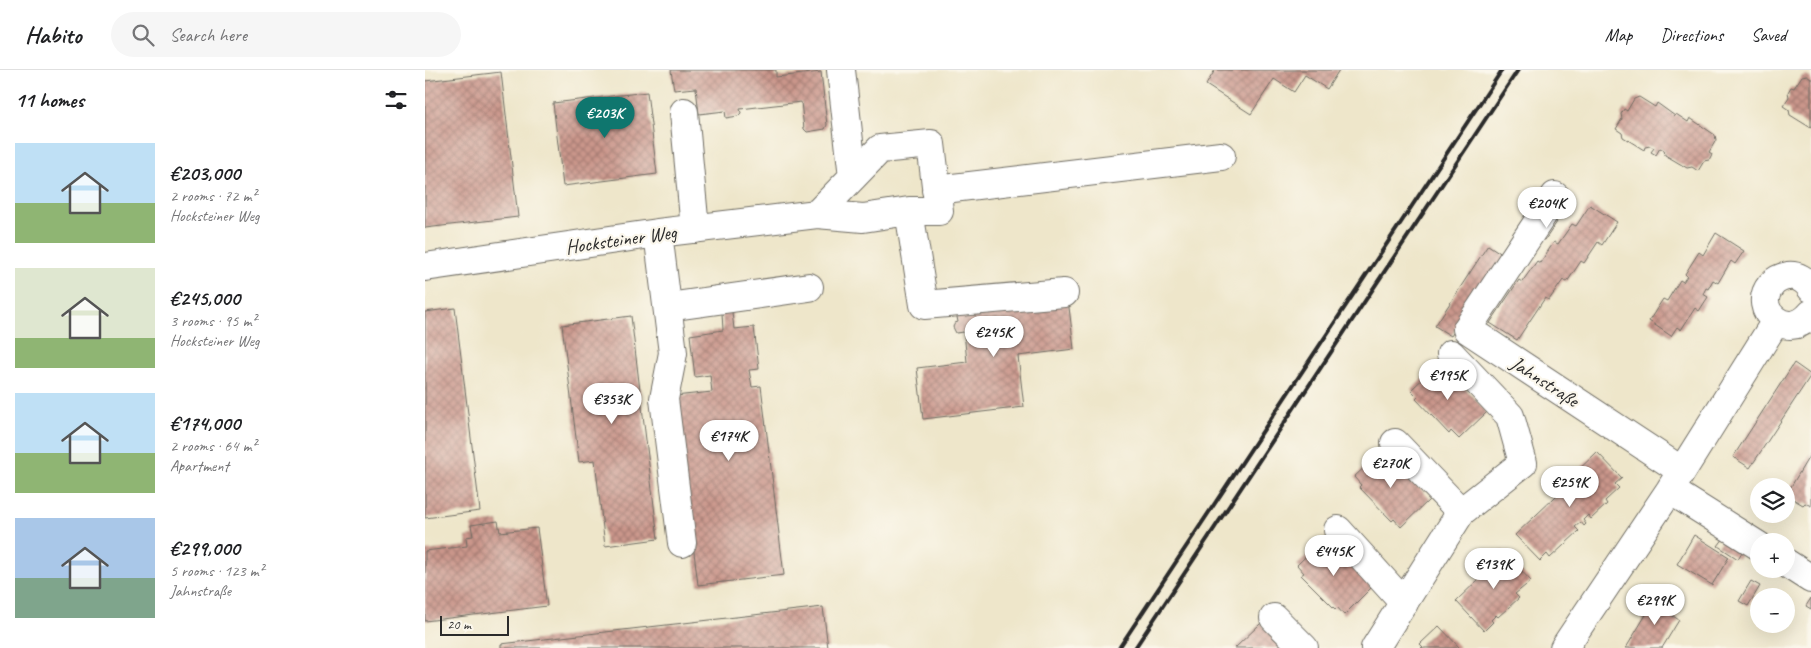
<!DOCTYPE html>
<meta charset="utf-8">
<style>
body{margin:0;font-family:Caveat,sans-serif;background:#f6f6f6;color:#202124;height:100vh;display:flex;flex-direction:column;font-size:19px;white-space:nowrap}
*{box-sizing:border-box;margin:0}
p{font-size:16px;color:#757577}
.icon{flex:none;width:28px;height:28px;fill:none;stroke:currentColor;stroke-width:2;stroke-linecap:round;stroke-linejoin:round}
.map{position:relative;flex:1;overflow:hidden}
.sheet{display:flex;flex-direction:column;background:#fff;width:425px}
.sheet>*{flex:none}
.controls{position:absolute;left:1325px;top:408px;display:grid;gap:10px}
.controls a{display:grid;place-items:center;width:45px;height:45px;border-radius:50%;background:#fff;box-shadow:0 5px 20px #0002;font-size:25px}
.scale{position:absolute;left:15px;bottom:12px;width:69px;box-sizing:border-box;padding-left:5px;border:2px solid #2b2b2b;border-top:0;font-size:14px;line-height:18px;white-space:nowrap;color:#2b2b2b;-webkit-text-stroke:4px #fbf7ec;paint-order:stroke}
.price{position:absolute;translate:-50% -42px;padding:0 11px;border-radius:18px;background:#fff;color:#222;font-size:16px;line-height:32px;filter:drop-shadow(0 1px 2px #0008)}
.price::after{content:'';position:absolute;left:50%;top:30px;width:15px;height:11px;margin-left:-8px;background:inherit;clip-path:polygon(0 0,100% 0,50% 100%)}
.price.selected{background:#0f766e;color:#fff}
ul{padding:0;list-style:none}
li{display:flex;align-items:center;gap:15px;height:125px;padding:0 15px}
li span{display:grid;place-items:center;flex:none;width:140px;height:100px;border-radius:0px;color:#555}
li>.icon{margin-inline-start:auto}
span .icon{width:60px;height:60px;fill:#fffc;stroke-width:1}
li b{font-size:21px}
h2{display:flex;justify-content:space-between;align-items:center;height:60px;padding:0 15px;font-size:21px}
header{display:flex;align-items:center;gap:30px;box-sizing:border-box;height:70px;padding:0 25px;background:#fff;border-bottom:1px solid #e0e0e0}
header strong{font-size:24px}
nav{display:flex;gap:28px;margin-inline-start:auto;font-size:18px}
.search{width:350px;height:45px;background:#f6f6f6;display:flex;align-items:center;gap:12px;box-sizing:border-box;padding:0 18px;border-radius:28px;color:#757577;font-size:19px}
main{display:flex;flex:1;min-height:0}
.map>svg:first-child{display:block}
</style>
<header>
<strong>Habito</strong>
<div class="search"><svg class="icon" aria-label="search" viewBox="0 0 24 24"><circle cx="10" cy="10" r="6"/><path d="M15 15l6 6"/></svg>Search here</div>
<nav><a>Map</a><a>Directions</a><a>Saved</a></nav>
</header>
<main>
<section class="sheet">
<h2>11 homes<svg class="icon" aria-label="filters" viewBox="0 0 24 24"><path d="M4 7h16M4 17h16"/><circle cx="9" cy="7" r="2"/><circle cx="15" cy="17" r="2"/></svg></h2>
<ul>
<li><span style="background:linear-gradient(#bfe0f5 60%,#8fb573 0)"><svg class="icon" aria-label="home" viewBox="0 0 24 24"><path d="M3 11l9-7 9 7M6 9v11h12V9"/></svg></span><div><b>€203,000</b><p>2 rooms · 72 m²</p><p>Hocksteiner Weg</p></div></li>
<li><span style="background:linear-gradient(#dfe7d0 70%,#8fb573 0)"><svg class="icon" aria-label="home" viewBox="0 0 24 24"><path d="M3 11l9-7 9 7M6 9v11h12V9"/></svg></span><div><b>€245,000</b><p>3 rooms · 95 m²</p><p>Hocksteiner Weg</p></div></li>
<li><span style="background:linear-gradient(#bfe0f5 60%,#8fb573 0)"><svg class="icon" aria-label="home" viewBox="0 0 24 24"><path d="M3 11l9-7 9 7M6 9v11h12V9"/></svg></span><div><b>€174,000</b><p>2 rooms · 64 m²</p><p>Apartment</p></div></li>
<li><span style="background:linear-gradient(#a9c7e8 60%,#7fa58c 0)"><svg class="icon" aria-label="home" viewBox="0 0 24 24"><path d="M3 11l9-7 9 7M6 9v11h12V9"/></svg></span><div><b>€299,000</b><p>5 rooms · 123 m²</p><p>Jahnstraße</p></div></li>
</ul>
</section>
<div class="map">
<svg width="1386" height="578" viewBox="0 0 1386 578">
<defs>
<pattern id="building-cross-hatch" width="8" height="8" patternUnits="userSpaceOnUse" patternTransform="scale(1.25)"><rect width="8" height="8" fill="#ca968b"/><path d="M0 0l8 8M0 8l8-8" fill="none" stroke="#a47b72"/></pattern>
</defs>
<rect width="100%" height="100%" fill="#fbf7ec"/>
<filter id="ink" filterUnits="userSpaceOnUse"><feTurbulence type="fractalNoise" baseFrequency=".02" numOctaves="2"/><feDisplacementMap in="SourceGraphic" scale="10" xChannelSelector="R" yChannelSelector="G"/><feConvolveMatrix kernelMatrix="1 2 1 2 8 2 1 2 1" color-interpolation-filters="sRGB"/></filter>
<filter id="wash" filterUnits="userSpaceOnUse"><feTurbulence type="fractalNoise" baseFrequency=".0096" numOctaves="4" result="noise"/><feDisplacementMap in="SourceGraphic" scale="20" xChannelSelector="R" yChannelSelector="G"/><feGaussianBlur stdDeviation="1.12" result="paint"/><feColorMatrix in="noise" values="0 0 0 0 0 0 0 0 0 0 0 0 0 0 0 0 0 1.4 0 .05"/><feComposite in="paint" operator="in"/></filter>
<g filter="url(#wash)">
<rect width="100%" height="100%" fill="#eee6ca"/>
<g id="blocks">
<path fill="url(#building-cross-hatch)" d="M246,0H351V7L396,2L402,55L400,59L382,62L379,59L376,32L315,39L316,43L313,46L301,48L300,41L274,44L271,18L249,20Z
M790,0H914L902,19L880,5L869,22L849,9L826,44L781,15Z
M76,2L93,147L0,158V11Z
M1382,5L1386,8V58L1365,45L1364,40L1358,36L1364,27L1363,22L1366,17L1369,18L1377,6Z
M222,22L232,104L138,116L128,33Z
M1214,27L1230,37L1232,33L1250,46L1251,44L1263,52L1265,48L1290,65L1291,70L1284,82L1287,84L1284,90L1279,91L1273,101L1267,97L1262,98L1240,85L1239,80L1235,78L1231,85L1226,82L1229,78L1225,76L1220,77L1219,80L1198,67L1197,63L1191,59L1197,49L1196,44L1199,39L1202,41L1209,29Z
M1165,135L1192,152L1177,175L1173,172L1159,193L1156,191L1142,212L1138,210L1124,230L1120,228L1092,270L1065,253L1094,210L1097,212L1112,191L1115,193L1129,172L1133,174L1147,154L1151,156Z
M1125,148L1132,152L1120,170L1113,165Z
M1291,163L1319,181L1310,194L1306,191L1293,213L1288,210L1283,219L1281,218L1278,224L1283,227L1274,241L1270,238L1256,260L1252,257L1246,266L1224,251L1238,229L1242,231L1255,210L1258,212L1262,206L1260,204L1274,182L1278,185Z
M1063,175L1080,186L1026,266L1010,256Z
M643,229L649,279L593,286L599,337L498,349L492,298L542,292L539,262L531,263L528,257L530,253L533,252L531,242Z
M30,238L55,441L0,448V242Z
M307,242L309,259L329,257L334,299L324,300L327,317L336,316L359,505L273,515L250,326L287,322L285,305L270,307L265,265L298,260L297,243Z
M206,246L233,469L180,476L170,390L154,392L137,255Z
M1015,292L1062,342L1034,369L1026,361L1024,364L991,329L993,327L986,320Z
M1369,293L1386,305L1325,398L1308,387Z
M958,380L1005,429L976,457L969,449L967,451L934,417L936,415L929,407Z
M1172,382L1197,408L1190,414L1194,418L1180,431L1182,434L1166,449L1163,445L1158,450L1161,454L1159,456L1156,452L1150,457L1154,461L1125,488L1122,484L1115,491L1090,465L1149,409L1147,406Z
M1386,383V436L1380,433L1378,435L1361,425Z
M73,451L75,462L112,458L122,536L0,551V481L42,476L41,467L48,466L46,455Z
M1269,465L1304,487L1287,515L1252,494Z
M900,468L947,517L919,545L912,537L910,539L876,505L879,503L872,495Z
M1299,468L1318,480L1313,489L1293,476Z
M1077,480L1106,511L1090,524L1094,528L1073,547L1071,545L1066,550L1068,552L1059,561L1031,531L1056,507L1052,504Z
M1326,511L1335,516L1323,536L1314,531Z
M1234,526L1250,535L1245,544L1254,550L1237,578H1201L1228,533L1229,534Z
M1386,528V539L1381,536Z
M398,537L403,578H76V574Z
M836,553L859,578H810Z
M1014,556L1035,578H996L998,577L995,574Z"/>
</g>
</g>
<g filter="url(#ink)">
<use href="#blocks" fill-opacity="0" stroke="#6f6c63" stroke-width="1"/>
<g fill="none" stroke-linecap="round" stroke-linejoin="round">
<defs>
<path id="minor" d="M416,0L428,107
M259,42L270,159
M511,120L796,86
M1130,126L1042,259L1257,401
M484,141L499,235L639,223
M233,163L248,283L239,329L257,473
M0,197L233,163L392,144L438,148L484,141H514L506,74L455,79L392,144
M1386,218C1381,210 1372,205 1363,206C1357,207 1350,210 1346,215C1325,240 1363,272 1386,244
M243,237L384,217
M970,373L1036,442
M1245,420L1334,476
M913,460L979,533
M1361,493L1386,509
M849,548L879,578
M950,578L1036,442L1098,393L1085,346L1026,284
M1139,578L1245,420L1351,251"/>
</defs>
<use href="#minor" stroke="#6f6c63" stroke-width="30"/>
<use href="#minor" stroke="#fff" stroke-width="28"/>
<path stroke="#2b2b2b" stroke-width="4" d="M694,578L1077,0
M710,578L1093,0"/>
</g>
</g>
<g text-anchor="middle" stroke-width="4.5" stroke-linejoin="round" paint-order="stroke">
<g font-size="20" fill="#2b2b2b" stroke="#fbf7ec">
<text transform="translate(196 169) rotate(-8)" y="7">Hocksteiner Weg</text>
<text transform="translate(1120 311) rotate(33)" y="7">Jahnstraße</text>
</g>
</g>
</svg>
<div class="controls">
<a><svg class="icon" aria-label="layers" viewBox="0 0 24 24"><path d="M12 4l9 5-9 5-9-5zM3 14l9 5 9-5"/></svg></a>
<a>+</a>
<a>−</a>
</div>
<div class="scale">20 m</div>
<b class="price selected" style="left:180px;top:69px">€203K</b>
<b class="price" style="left:1122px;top:159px">€204K</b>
<b class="price" style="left:569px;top:288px">€245K</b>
<b class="price" style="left:1023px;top:331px">€195K</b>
<b class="price" style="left:187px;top:355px">€353K</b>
<b class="price" style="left:304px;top:392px">€174K</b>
<b class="price" style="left:966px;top:419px">€270K</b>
<b class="price" style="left:1145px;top:438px">€259K</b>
<b class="price" style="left:909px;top:507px">€445K</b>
<b class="price" style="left:1069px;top:520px">€139K</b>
<b class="price" style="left:1230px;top:556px">€299K</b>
</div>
</main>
